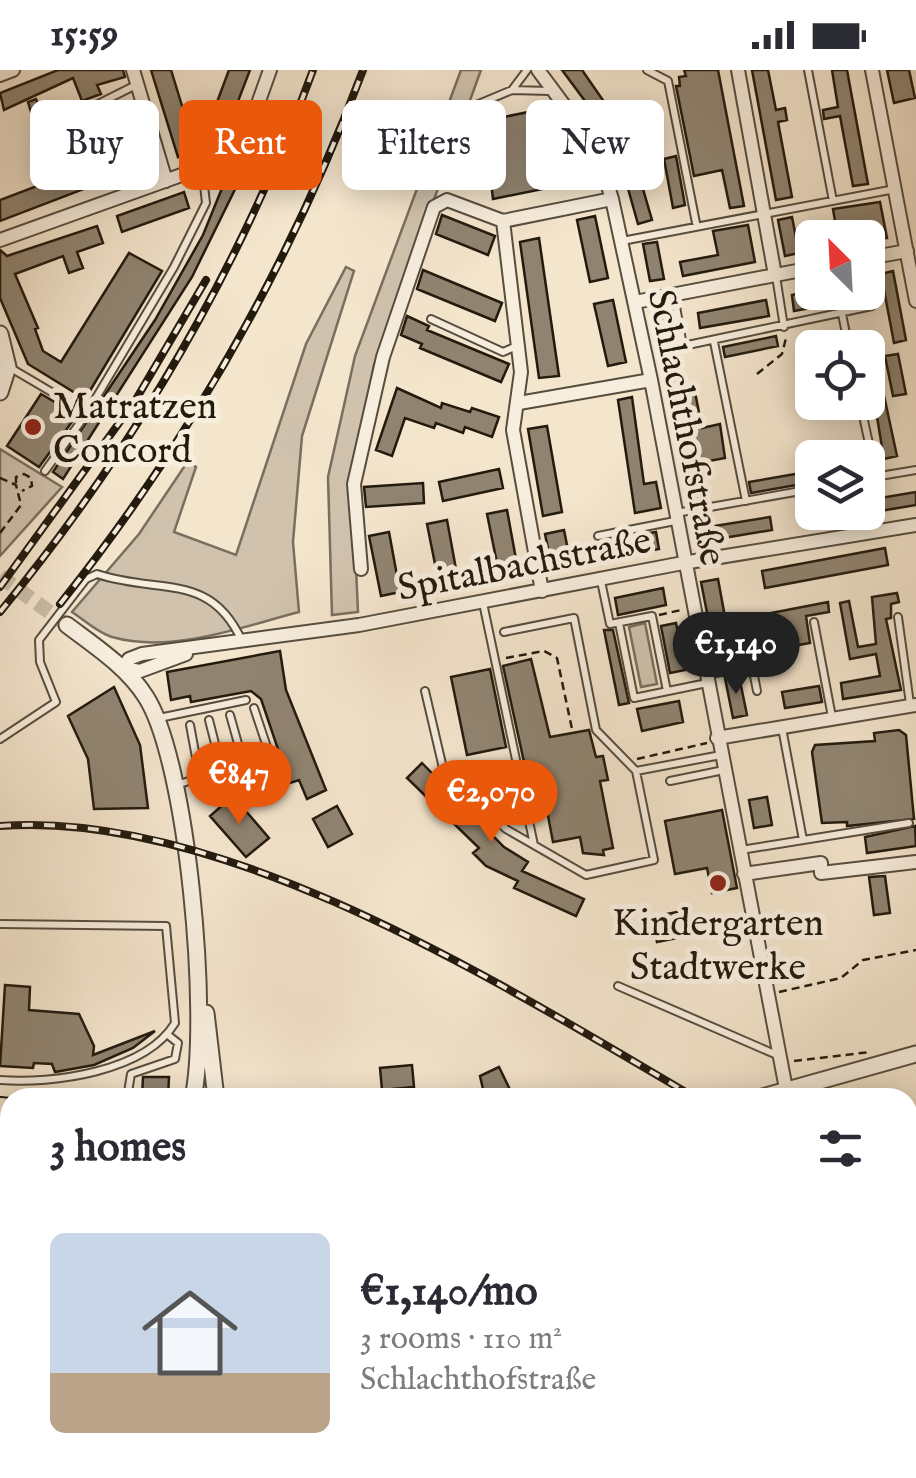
<!DOCTYPE html>
<meta charset="utf-8">
<style>
body{margin:0;font-family:"IM FELL English",serif;background:#f7f7f7;color:#2b2b33;height:100vh;display:flex;flex-direction:column;font-size:38px;white-space:nowrap}
*{box-sizing:border-box;margin:0}
p{font-size:32px;color:#7c7c81}
.icon{flex:none;width:55px;height:55px;fill:none;stroke:currentColor;stroke-width:2;stroke-linecap:round;stroke-linejoin:round}
.map{position:relative;flex:1;overflow:hidden}
.details{position:absolute;left:0px;top:1018px;width:918px;height:392px;display:flex;flex-direction:column;background:#fff;border-radius:30px 30px 0 0;box-shadow:0 5px 25px #0003}
.details>*{flex:none}
.banner{position:absolute;left:30px;top:30px;width:858px;height:90px;display:flex;gap:20px}
.needle{width:65px;rotate:336deg}
.fabs{position:absolute;left:795px;top:150px;display:grid;gap:20px}
.fabs a{display:grid;place-items:center;width:90px;height:90px;border-radius:15px;background:#fff;box-shadow:0 5px 25px #0003;font-size:50px}
.price{position:absolute;translate:-50% -85px;padding:0 22px;border-radius:35px;background:#ea580c;color:#fff;font-size:32px;line-height:65px;filter:drop-shadow(0 2px 5px #0008)}
.price::after{content:'';position:absolute;left:50%;top:60px;width:30px;height:22px;margin-left:-15px;background:inherit;clip-path:polygon(0 0,100% 0,50% 100%)}
.price.selected{background:#222;color:#fff}
ul{padding:0;list-style:none}
li{display:flex;align-items:center;gap:30px;height:250px;padding:0 50px}
li+li{border-top:2px solid #e1e1e2}
li span{display:grid;place-items:center;flex:none;width:280px;height:200px;border-radius:15px;color:#555}
li>.icon{margin-inline-start:auto}
span .icon{width:120px;height:120px;fill:#fffc;stroke-width:1}
li b{font-size:42px}
h2{display:flex;justify-content:space-between;align-items:center;height:120px;padding:0 50px;font-size:42px}
.chip{padding:0 35px;border-radius:15px;background:#fff;box-shadow:0 5px 25px #0003;font-size:35px;line-height:90px}
.chip.selected{background:#ea580c;color:#fff}
.status{display:flex;justify-content:space-between;align-items:center;height:70px;padding:0 50px;background:#fff;direction:ltr}
.status svg{height:28px;fill:currentColor}
.map>svg:first-child{display:block}
</style>
<div class="status"><b>15:59</b><svg viewBox="0 0 49 12"><path d="M0 12V9h3v3zM5 12V6h3v6zM10 12V3h3v9zM15 12V0h3v12zM26 1h20v11H26zM47 4h2v5h-2z"/></svg></div>
<div class="map">
<svg width="916" height="1408" viewBox="0 0 916 1408">
<rect width="100%" height="100%" fill="#f4e5cd"/>
<filter id="stains"><feTurbulence type="fractalNoise" baseFrequency=".002" numOctaves="4"/><feColorMatrix values="0 0 0 0 .2 0 0 0 0 .09 0 0 0 0 .02 0 0 0 .5 -.17"/></filter>
<radialGradient id="worn" r=".72"><stop offset=".6" stop-color="#630" stop-opacity="0"/><stop offset="1" stop-color="#630" stop-opacity=".3"/></radialGradient>
<path fill="#d0c2ad" stroke="#7a6e5e" stroke-width="2.5" d="M461,0H481L374,295L352,409L358,542L332,545L328,407L355,286Z
M346,197L354,201L302,366L293,472L299,542C241,557 172,584 112,567C98,563 84,550 72,542L139,464L188,391L196,397L174,462L236,485L306,274Z
M0,379L62,417L0,486Z
M645,553L657,614L641,617L629,557Z
M206,1400H356L361,1408H188Z"/>
<path fill="#908471" stroke="#231a0e" stroke-width="2.5" d="M58,0H123L125,7L97,15L101,24L82,31L73,8L4,40L0,23Z
M151,0H171L191,65L205,60L210,75L178,87Z
M229,0H250L232,47L214,40Z
M562,0H582L623,59L611,66Z
M684,0H718L744,136L730,138L722,100L694,106L676,16H680L679,7L686,6Z
M752,0H768L776,40L785,38L787,50L778,52L792,127L776,130Z
M832,0H847L868,114L853,116L840,46L824,49L823,40L838,37Z
M887,0H909L915,28L894,33Z
M36,29L45,53L58,48L63,62L132,36L149,94L0,151V130L124,83L115,56L68,73L71,82L46,92L28,32Z
M543,39L549,77L560,78L563,96L558,99H564L567,114L493,129L484,51Z
M631,78L652,150L638,154L618,83Z
M676,86L685,135L673,138L664,89Z
M229,101L241,107L192,207L63,409L53,402L155,250L203,165Z
M184,122L189,138L122,162L117,146Z
M880,132L887,168H838L833,139Z
M442,145L495,166L488,185L436,164Z
M595,146L608,208L590,212L577,150Z
M792,147L799,183L785,186L778,150Z
M748,155L755,192L683,206L680,192L718,185L713,161Z
M97,156L103,173L77,182L83,198L69,203L63,186L15,204L38,258L35,259L43,281L61,292L129,183L162,201L85,329L28,294L0,228V180L7,186Z
M539,168L559,306L539,308L520,172Z
M657,172L664,209L650,211L643,174Z
M423,200L502,233L495,251L417,219Z
M893,201L906,270L894,273L881,204Z
M812,221L863,222L864,228L794,241L792,225Z
M613,230L626,292L608,296L594,234Z
M766,230L769,246L700,258L698,243Z
M669,243L683,314L669,316L655,246Z
M407,246L429,256L427,260L509,294L501,312L420,278L422,274L401,265Z
M776,266L778,276L725,287L723,277Z
M898,284L906,324L893,326L885,286Z
M397,318L441,338L442,333L470,342L472,338L499,347L492,367L465,357L463,363L436,353L434,358L405,348L392,386L376,380Z
M883,321L897,386L884,389L873,323Z
M695,322L702,358L720,354L725,388L698,393L705,429L691,432L680,372L690,370L681,325Z
M41,324L77,345L39,397L7,376Z
M632,327L644,414L656,412L661,438L635,443L618,330Z
M547,356L562,442L543,446L528,359Z
M499,399L503,418L443,431L439,412Z
M807,402L808,413L751,423L749,412Z
M423,413L424,433L366,437L364,417Z
M916,422V435L868,443V430Z
M507,440L518,500L499,503L487,444Z
M770,447L772,460L705,471L702,458Z
M447,450L458,510L439,514L427,454Z
M564,460L571,495L552,499L545,464Z
M389,462L400,522L381,526L369,466Z
M656,462L659,479L598,490L594,472Z
M885,478L888,495L765,518L762,501Z
M718,509L727,558L763,550L770,584L717,594L701,512Z
M663,518L666,535L618,545L615,528Z
M897,523L899,532L891,534V548L886,549L901,620L843,629L841,613L880,606L876,584L850,589L840,533L849,531L858,577L876,574L872,527Z
M828,532L829,542L806,546L810,573L787,577L783,552L768,554L766,544Z
M676,553L685,600L670,603L661,556Z
M604,560H613L629,633L619,635Z
M280,581L286,620L326,720L307,729L299,710L256,724L248,701L281,688L261,629L251,621L191,632L190,626L171,630L167,602Z
M531,589L550,667L589,660L596,687L603,686L608,710L600,711L613,778L603,780L604,785L583,783L580,767L553,772L539,699L526,701L503,596Z
M490,599L506,677L467,685L451,607Z
M739,606L747,645L733,648L725,608Z
M819,616L822,632L785,638L782,622Z
M114,617L140,675L148,738L94,739L88,689L68,646Z
M679,631L683,652L642,661L637,639Z
M899,660L906,665L914,749L847,756V752L822,753L812,682L815,675L875,671L874,663Z
M422,693L504,777L528,792L522,801L584,829L576,846L514,818L518,811L486,796L473,783L479,778L407,708Z
M233,726L269,768L246,787L210,746Z
M767,727L772,755L754,758L749,730Z
M337,736L352,764L328,777L313,749Z
M722,740L737,818L712,823L707,798L675,804L665,751Z
M915,756L916,776L867,783L865,767Z
M885,806L890,843L874,845L869,807Z
M682,841L687,866L657,872L652,847Z
M5,915L30,917L29,940L79,944L94,976L93,985L155,961L133,978L94,995L55,1002L52,994L34,993L33,998L0,996Z
M412,995L414,1017L382,1020L380,998Z
M499,997L514,1028H487L483,1019L480,1006Z
M143,1007H169L168,1028H142Z"/>
<g fill="none" stroke-linecap="round" stroke-linejoin="round">
<path stroke="#cabca7" stroke-width="15" stroke-dasharray="15 8" stroke-linecap="butt" d="M0,506L67,555"/>
<defs>
<path id="service" d="M527,0L512,20L550,21
M647,0L668,11L696,153
M808,0L833,131
M476,35L512,20
M86,40L136,15
M622,171L895,119
M776,206L784,257
M674,225L683,276L872,236L868,213
M842,244L849,278
M431,249L503,282L517,276
M714,272L746,431
M9,297L87,343
M860,332L876,406
M45,401L87,343L174,197L206,133L202,98
M868,408L916,400
M676,443L812,419
M598,466L675,451
M601,511L610,554L652,546L667,621
M483,533L534,775
M898,547L910,634
M814,552L832,647
M619,553L634,628L707,613
M504,562L574,548L596,660L636,701
M706,605L752,596L757,621
M425,621L443,698L506,759L586,805L654,790L636,701L721,685
M230,645L244,695
M159,648L246,630
M209,650L222,701
M190,655L200,709
M782,658L803,770
M0,669L56,632L40,592L39,570L86,509L97,504C160,525 210,501 242,571
M670,711L724,700
M176,715L270,686L254,638
M741,780L909,753
M0,854L166,856L175,953C145,1002 53,1014 0,1010
M618,916L777,985
M127,1028L131,1004L175,989L178,973L168,965
M359,1400L364,1408"/>
<path id="minor" d="M133,0L166,111
M538,0L596,78L612,129L651,310L786,1019
M738,0L775,205
M872,0L916,231
M0,5L13,0
M503,151L521,302L513,360L542,521
M0,170L240,84L270,0
M868,188L907,181
M635,232L812,198
M519,333L651,310
M361,499L354,414L383,287L434,137L447,130L503,151L612,129
M123,598L129,589L142,584L359,555L683,493L916,455
M123,598L140,601L186,584
M717,668L916,635
M744,804L821,793V803L916,792
M0,1056L10,1077
M0,1247L10,1243
M0,1278L10,1272
M908,1302L916,1300
M632,1400L639,1408
M384,1408L393,1400"/>
<path id="tertiary" d="M0,264L8,297L0,322
M67,555C96,577 127,597 146,627C188,693 210,949 193,1028
M206,943L216,1028
M759,1028L916,984"/>
<path id="primary" d="M0,1038L10,1039
M598,1400L599,1408"/>
</defs>
<use href="#service" stroke="#574d3e" stroke-width="10"/>
<use href="#minor" stroke="#574d3e" stroke-width="16"/>
<use href="#tertiary" stroke="#574d3e" stroke-width="19"/>
<use href="#primary" stroke="#231a0e" stroke-width="24"/>
<path stroke="#231a0e" stroke-width="2.5" stroke-dasharray="8 5" stroke-linecap="butt" d="M757,304L782,284L786,268
M0,408L16,415L21,435L0,463
M16,413V407L24,404L31,408L32,416L22,421
M659,545L681,540
M506,588L544,581L557,588L572,659
M637,689L707,673
M779,922L841,908L863,890L916,880
M794,991L870,982
M0,1391L10,1408
M229,1408L247,1400"/>
<use href="#service" stroke="#f8eede" stroke-width="6"/>
<use href="#minor" stroke="#f8eede" stroke-width="12"/>
<use href="#tertiary" stroke="#f8eede" stroke-width="15"/>
<use href="#primary" stroke="#f4e5cd" stroke-width="20"/>
<defs>
<path id="rail" d="M0,517L135,331L206,210
M60,534C190,371 290,195 363,0
M0,542C135,378 240,199 313,0
M0,756C225,739 506,917 696,1028
M908,1163L916,1169"/>
</defs>
<use href="#rail" stroke="#231a0e" stroke-width="8"/>
<use href="#rail" stroke="#f8eede" stroke-width="4" stroke-dasharray="11" stroke-linecap="butt"/>
</g>
<g fill="#8f2418" stroke="#f8eede" stroke-width="4">
<circle cx="33" cy="357" r="10"/>
<circle cx="718" cy="813" r="10"/>
</g>
<g text-anchor="middle" stroke-width="10" stroke-linejoin="round" paint-order="stroke">
<g font-size="38" fill="#231a0e" stroke="#f8eede" text-anchor="start">
<text x="53" y="348">Matratzen<tspan x="53" dy="44">Concord</tspan></text>
<text x="718" y="865" text-anchor="middle">Kindergarten<tspan x="718" dy="44">Stadtwerke</tspan></text>
</g>
<g font-size="38" fill="#231a0e" stroke="#f8eede">
<text transform="translate(688 357) rotate(79)" y="13">Schlachthofstraße</text>
<text transform="translate(524 493) rotate(-11)" y="13">Spitalbachstraße</text>
</g>
</g>
<rect width="100%" height="100%" filter="url(#stains)"/>
<rect width="100%" height="100%" fill="url(#worn)"/>
</svg>
<div class="fabs">
<a><svg class="needle" viewBox="-14 -14 28 28"><path d="M0-13l5 13h-10z" fill="#e53935"/><path d="M0 13l5-13h-10z" fill="#7c7c81"/></svg></a>
<a><svg class="icon" aria-label="locate" viewBox="0 0 24 24"><circle cx="12" cy="12" r="6"/><path d="M12 2v4M12 18v4M2 12h4M18 12h4"/></svg></a>
<a><svg class="icon" aria-label="layers" viewBox="0 0 24 24"><path d="M12 4l9 5-9 5-9-5zM3 14l9 5 9-5"/></svg></a>
</div>
<b class="price selected" style="left:736px;top:627px">€1,140</b>
<b class="price" style="left:239px;top:757px">€847</b>
<b class="price" style="left:491px;top:775px">€2,070</b>
<div class="banner">
<a class="chip">Buy</a>
<a class="chip selected">Rent</a>
<a class="chip">Filters</a>
<a class="chip">New</a>
</div>
<section class="details">
<h2>3 homes<svg class="icon" aria-label="filters" viewBox="0 0 24 24"><path d="M4 7h16M4 17h16"/><circle cx="9" cy="7" r="2"/><circle cx="15" cy="17" r="2"/></svg></h2>
<ul>
<li><span style="background:linear-gradient(#c9d6e8 70%,#b9a48a 0)"><svg class="icon" aria-label="home" viewBox="0 0 24 24"><path d="M3 11l9-7 9 7M6 9v11h12V9"/></svg></span><div><b>€1,140/mo</b><p>3 rooms · 110 m²</p><p>Schlachthofstraße</p></div></li>
</ul>
</section>
</div>
